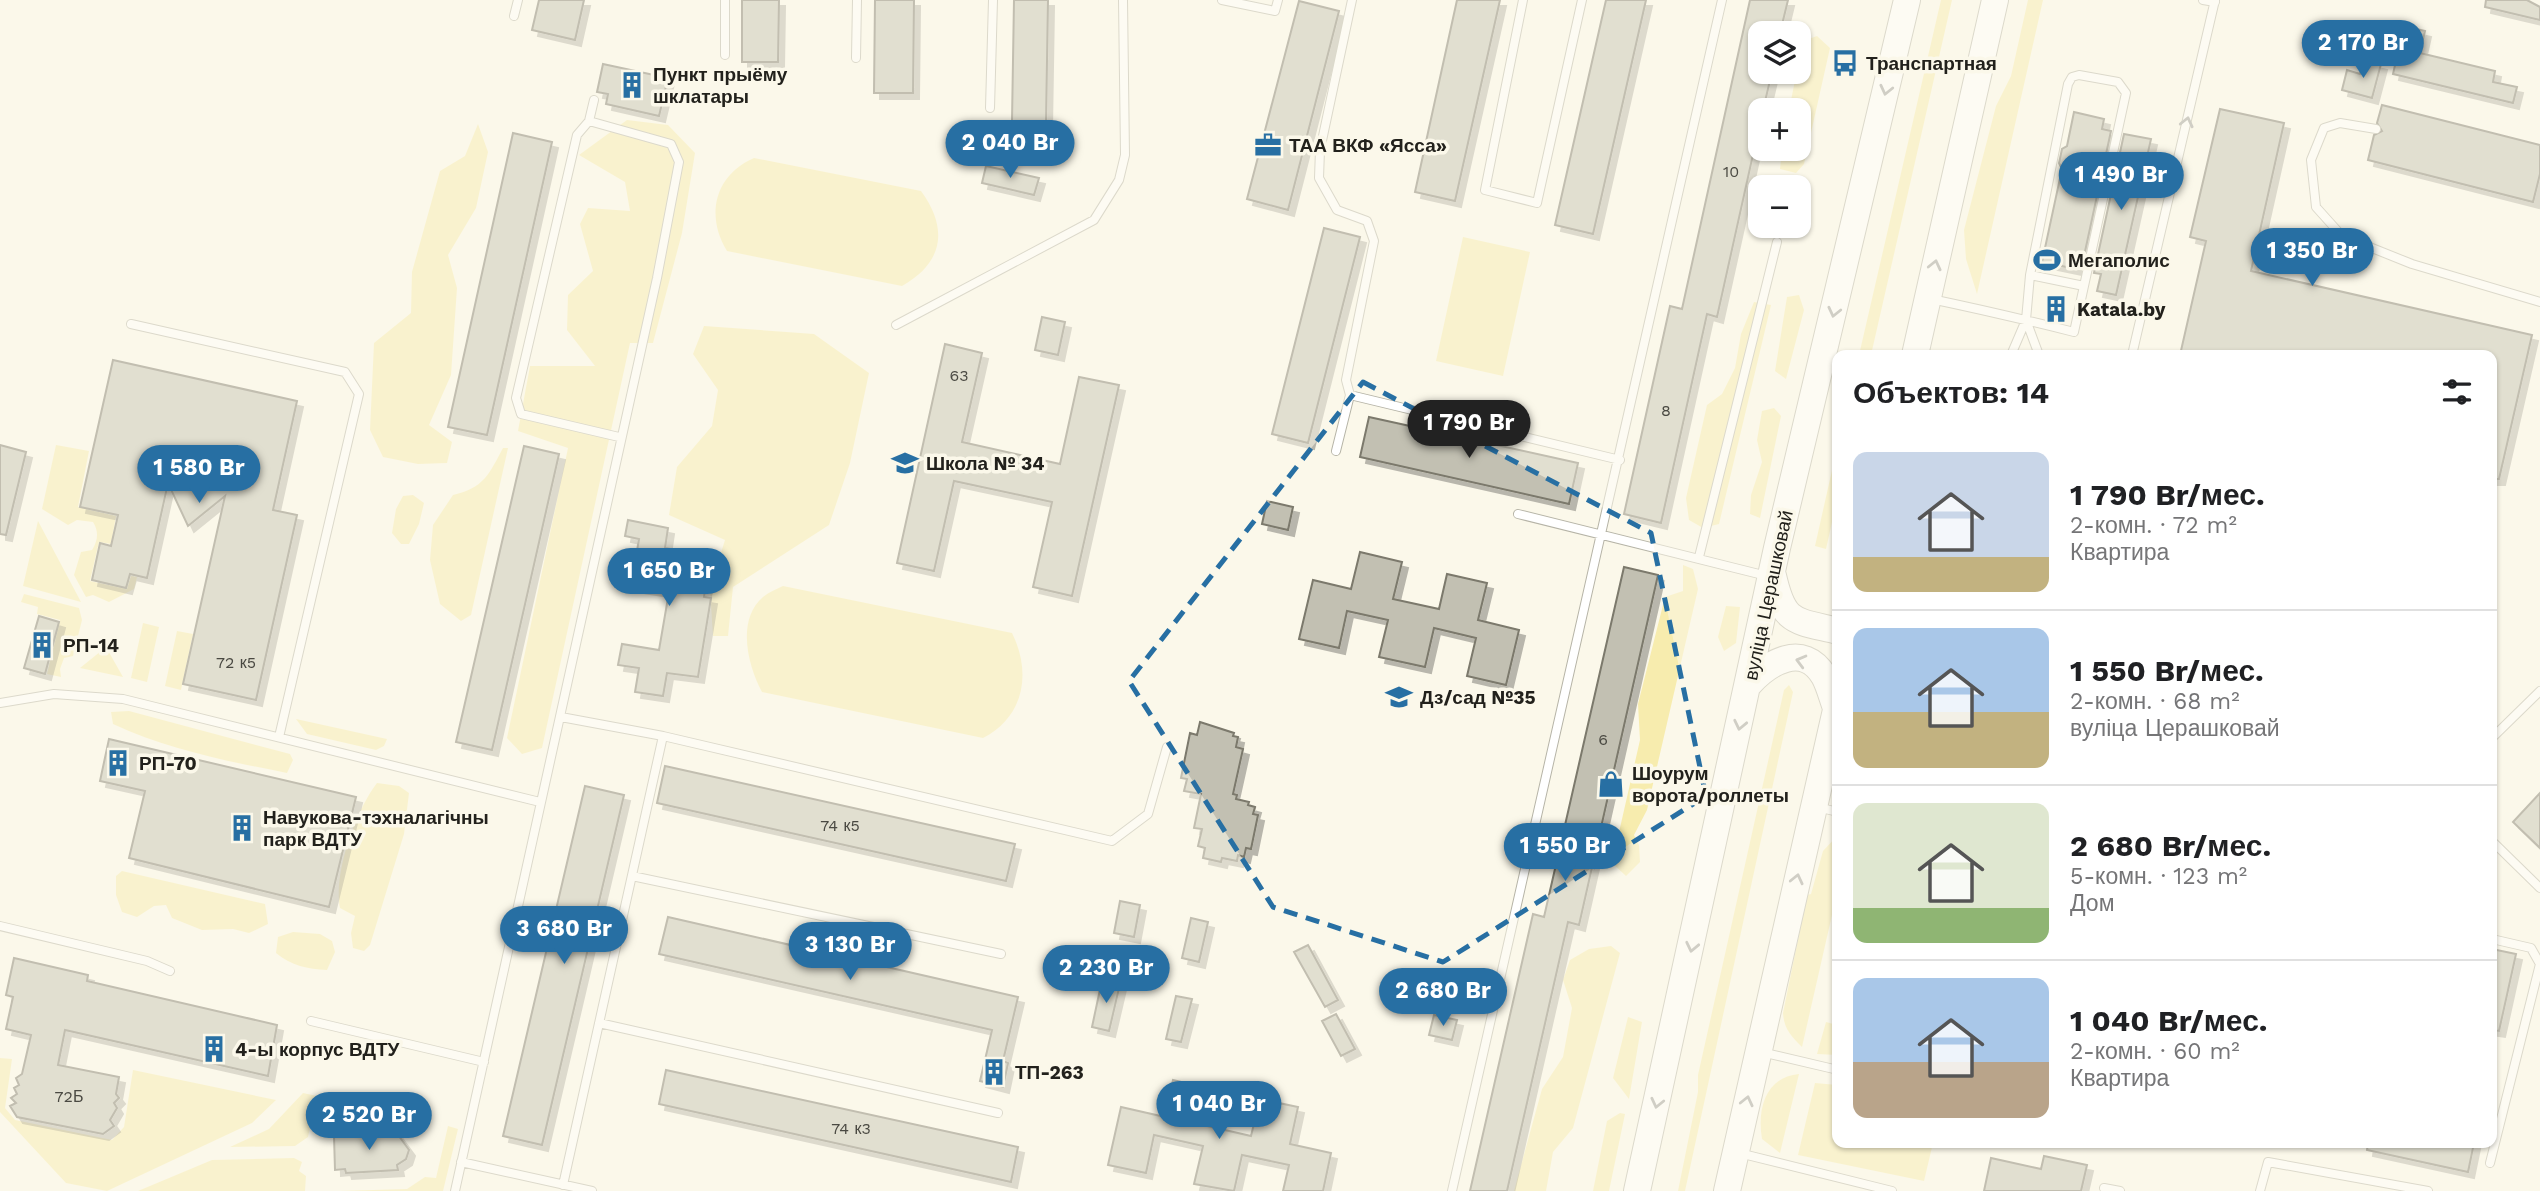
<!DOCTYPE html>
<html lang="ru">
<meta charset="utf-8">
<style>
body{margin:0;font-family:"Work Sans",sans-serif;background:#f2f2f2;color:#202124;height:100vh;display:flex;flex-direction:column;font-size:26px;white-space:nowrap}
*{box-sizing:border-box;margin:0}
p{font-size:23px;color:#757577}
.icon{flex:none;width:38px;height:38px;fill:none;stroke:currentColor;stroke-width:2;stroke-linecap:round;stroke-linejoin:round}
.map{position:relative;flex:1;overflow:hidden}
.drawer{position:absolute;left:1832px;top:350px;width:665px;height:798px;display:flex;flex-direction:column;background:#fff;border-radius:14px;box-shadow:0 2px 5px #0004}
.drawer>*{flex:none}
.tools{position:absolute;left:1748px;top:21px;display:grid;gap:14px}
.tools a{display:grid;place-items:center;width:63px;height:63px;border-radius:14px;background:#fff;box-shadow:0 2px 5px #0004;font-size:35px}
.price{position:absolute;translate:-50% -60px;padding:0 16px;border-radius:24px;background:#276fa3;color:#fff;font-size:23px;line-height:46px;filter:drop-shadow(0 2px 4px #0008)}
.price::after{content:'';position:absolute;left:50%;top:42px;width:21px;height:16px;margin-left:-10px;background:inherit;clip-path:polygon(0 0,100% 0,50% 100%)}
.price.active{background:#222;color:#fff}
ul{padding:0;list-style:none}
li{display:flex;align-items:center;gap:21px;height:175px;padding:0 21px}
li+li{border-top:2px solid #e0e0e0}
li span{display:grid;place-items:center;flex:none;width:196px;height:140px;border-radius:14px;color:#555}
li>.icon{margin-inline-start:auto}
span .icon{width:84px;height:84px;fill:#fffc;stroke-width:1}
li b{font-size:30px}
h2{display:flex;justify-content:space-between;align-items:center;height:84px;padding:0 21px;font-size:30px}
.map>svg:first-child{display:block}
</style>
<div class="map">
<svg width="2540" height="1191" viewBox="0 0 2540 1191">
<defs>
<filter id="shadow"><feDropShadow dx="6" dy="6" stdDeviation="0" flood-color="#0004"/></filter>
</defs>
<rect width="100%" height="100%" fill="#fbf8ea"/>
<path fill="#f7ecae" d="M1941,0H1952L1871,355H1859Z
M2028,0H2043L1977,294L1966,259L1964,230L1996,106L2011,76Z
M1817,36L1830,48L1804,164L1796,173L1780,169L1782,149H1799V110H1789L1803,41Z
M627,120L668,125L695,153L682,233L653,343H630L542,748L522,754L507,738L568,448L518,431L530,366H595L567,330L568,295L593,271L580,224L588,208L630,211L625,182L579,155Z
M478,124L488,152L476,208L448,255L457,288L451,375L429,425L452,442L447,463L418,464L383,457L370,430L374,343L411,313L412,272L440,171L465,156Z
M754,158L921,191C949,229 943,263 902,286L727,251C705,215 715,175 754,158Z
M1463,237L1530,252L1503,376L1436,361Z
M1799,295L1804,310L1786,379L1775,371L1787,297Z
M1754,302L1771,305L1719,524L1703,528L1689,520L1686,498L1707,405L1722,394L1735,368L1741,334Z
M704,326L814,334L869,373L850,463L829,525L733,587L728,636H713L710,588L725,540L669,515L677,467L712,426L718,390L693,354Z
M1774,408L1781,416L1760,518L1750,514L1751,495L1762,462L1757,440L1762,411Z
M56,445L89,451L78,507L116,516L111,544L99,542L90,581L127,589L131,576L137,577L134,589L109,602L93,595L86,597L74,575L81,552L92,550C98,540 99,532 93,522L77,520L68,525L42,509Z
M503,448H508L471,615L461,621L440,604L430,560L433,525L453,495C484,488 489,474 503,448Z
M1837,448V500L1826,549L1815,546Z
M413,495L424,503L419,524L409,544H401L392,533L396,509L403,496Z
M38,521L81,602L23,586Z
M1683,565L1693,569L1698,589L1647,810L1634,835L1639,845L1640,862L1626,876L1612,863L1640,740L1638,704L1665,597L1683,591Z
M783,586L1012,633C1032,673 1024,717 983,738L762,692C748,666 736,620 763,597C769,592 777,589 783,586Z
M24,594L79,608L82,620L73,656L64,658L60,669L61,677L47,674L60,620L37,614L38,607L21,602Z
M1726,606L1740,607L1736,643L1724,651L1718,637Z
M143,623L159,627L147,682L131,678Z
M177,631L193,634L181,690L165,686Z
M106,647L123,677L80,668Z
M1789,685L1793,692L1685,1191H1678L1698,1092V1075L1784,690Z
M129,711L290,754L293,760L287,773C227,761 169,750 113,724L111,712Z
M296,719L387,739L384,746L376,750L307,734Z
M377,783L399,786L409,793L404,834L370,945L364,951L353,948L351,933L355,916L340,908C333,874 356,810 377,783Z
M1837,836V893L1802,1047C1791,1036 1784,1029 1783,1013L1807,895L1811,894L1823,851Z
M122,871L265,904L268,924L249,933L233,929L202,930L172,918L166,905L154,906L137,917L122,912L116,895V876Z
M293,932L320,934L332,941L335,952L327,970C307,969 292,966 276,953L278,937Z
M1611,946L1620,953L1573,1128L1553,1152L1546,1191H1514L1542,1089L1563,1057L1572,1008L1563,980L1570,960L1589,949Z
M1628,1017L1642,1022L1629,1099L1613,1078Z
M1826,1022L1837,1025V1055L1817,1054Z
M0,1058L12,1059L5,1108L15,1120L112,1140L124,1127L133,1070L276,1100L252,1123L107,1191L66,1183L0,1112Z
M1799,1074L1780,1153L1762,1139C1757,1110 1765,1077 1799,1074Z
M1815,1083L1837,1085L1838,1143H1933L1924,1181L1798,1155Z
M303,1093L317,1096L308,1137L295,1146L230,1147L269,1129Z
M1620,1113L1625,1114L1609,1191H1593L1607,1121Z
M448,1126L458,1129L443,1191H340L407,1189L425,1177L436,1178Z
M294,1158L302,1162L299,1171L306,1176L305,1191H138L212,1160Z"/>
<path fill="#c2c0b2" stroke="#7b796c" stroke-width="2" filter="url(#shadow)" d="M539,0H584L575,40L532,30Z
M742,0H779L778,62H742Z
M875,0H914L913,93H874Z
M1014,0H1048L1046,122L1012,121Z
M1457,0H1500L1455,201L1415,192Z
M1606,0H1646L1593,234L1555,225Z
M1750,0H1788L1780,33H1760V72H1772L1763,110H1760V123L1717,317L1707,314L1661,523L1624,514L1670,306L1682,309Z
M2486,0H2527L2540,7V20L2485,7Z
M1299,1L1339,11L1288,210L1247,199Z
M2404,26L2425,31L2420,53L2495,71L2493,82L2517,87L2513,103L2393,74Z
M2364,60L2381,64L2372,98L2342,90L2347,70L2360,74Z
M603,64L668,78L659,116L606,104L608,94L597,92Z
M2382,105L2540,145V174L2533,202L2368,160L2374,135L2382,131L2377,123Z
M2220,109L2284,123L2251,271L2532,335L2499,479H2492V355H2180L2206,241L2190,237Z
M2074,112L2104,119L2102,129L2111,131L2081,270L2042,262L2062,169L2059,163L2062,149L2067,146Z
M513,133L552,142L487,435L448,427Z
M2124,134L2151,139L2116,295L2097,291L2101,274L2094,273Z
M986,166L1039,178L1034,195L982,183Z
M1324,228L1360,237L1308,443L1272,434Z
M1042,317L1065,322L1058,355L1035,350Z
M945,344L982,353L962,442L1060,464L1079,377L1119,385L1072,596L1033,587L1052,502L954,481L934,571L897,563Z
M113,360L297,401L273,510L297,515L256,700L183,684L225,496L188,526L168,483L147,578L130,574L126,588L92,580L100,543L111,546L118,515L80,507Z
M1369,417L1578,463L1569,504L1360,457Z
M0,445L26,452L6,535L0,534Z
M524,446L559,454L492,750L456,742Z
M1267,501L1293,507L1288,530L1262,524Z
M628,520L668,528L665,548L711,555L704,597L711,598L698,677L667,673L663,696L635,692L639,668L618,665L622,644L659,650L669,592L631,586L639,539L625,536Z
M1360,552L1402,562L1393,599L1439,609L1447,574L1487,583L1478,620L1519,630L1506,685L1467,676L1476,638L1434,628L1425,667L1379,657L1388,620L1347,611L1339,648L1299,639L1313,580L1351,589Z
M1624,567L1658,575L1579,925L1568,922L1507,1191H1470L1533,914L1544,917Z
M39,616L59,622L45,674L24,668Z
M1200,722L1234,733L1233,736L1238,737L1236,747L1243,749L1233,794L1237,795L1236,799L1249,802L1248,805L1255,807L1253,814L1258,815L1251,849L1246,848L1244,857L1238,855L1237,861L1222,858L1221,862L1203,858L1205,848L1198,846L1202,829L1194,828L1201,794L1184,791L1187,779L1181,778L1190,733L1197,735Z
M109,739L356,797L329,907L129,858L145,791L100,781Z
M665,766L1015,844L1006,881L657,803Z
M585,786L624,795L542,1145L503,1136Z
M2540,793V848L2513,822Z
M1120,901L1140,905L1134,937L1114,933Z
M668,917L1018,997L1003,1061L1008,1063L1003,1087L980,1081L992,1030L659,954Z
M1191,918L1208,922L1199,962L1182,958Z
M1308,945L1338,1000L1325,1007L1294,952Z
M2492,949L2516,954L2499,1031L2492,1030Z
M14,958L88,975L87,981L277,1025L268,1076L65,1030L58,1065L119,1077L116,1094L119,1098L114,1103L117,1108L110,1120L114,1126L103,1134L17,1117L10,1106L16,1103L11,1098L17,1094L14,1088L19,1085L16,1078L22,1074L31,1035L6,1029L13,997L6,995Z
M1102,980L1120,984L1109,1031L1092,1027Z
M1176,996L1192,999L1181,1042L1166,1039Z
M1336,1014L1355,1049L1341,1056L1322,1021Z
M1434,1015L1457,1020L1452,1040L1429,1035Z
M666,1070L1018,1147L1011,1182L659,1104Z
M1173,1080L1211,1089L1203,1125L1251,1136L1260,1099L1298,1107L1290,1144L1331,1153L1323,1191H1283L1289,1165L1242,1155L1234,1191L1194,1184L1203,1146L1154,1135L1146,1173L1108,1165L1121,1107L1165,1117Z
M396,1132L409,1150L406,1159L397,1165L398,1170L346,1173L345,1169L335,1170L334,1136Z
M2368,1143H2474L2468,1172L2367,1150Z
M2044,1156L2087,1165L2081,1191H1984L1991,1158L2041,1169Z"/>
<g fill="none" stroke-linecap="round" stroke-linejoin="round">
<defs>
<path id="service" d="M1222,0L1275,11L1278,0
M1352,0L1320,150L1319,178L1337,210L1367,221L1374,241L1346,380L1350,395L1620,460
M1523,0L1485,190L1537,203L1582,0
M2203,0L2215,2
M514,16L518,0
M725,55V0
M856,58L857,0
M990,108L993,0
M589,121L594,100
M2376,129L2340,123L2324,128L2311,160L2316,207L2342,236L2412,264L2540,302
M2030,275L2084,286
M1931,299C1979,309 2026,320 2074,332L2126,93L2118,82L2079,75L2072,77L2068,84L2030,275L2026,320L2011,355
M2026,320L2039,355
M131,324L345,372L359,394L279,737
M896,325L1094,220L1119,180L1125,155L1123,0
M2132,355L2215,0
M1336,451L1350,395
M1518,514L1767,576
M1699,557L1777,242
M0,703L54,694L123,699L540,802
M561,717L663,736
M2492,738L2540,691
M1817,807L1838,812
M2492,841L2540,888
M632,876L1001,954
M0,926L147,961L170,971
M2492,939L2531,948L2540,964
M311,1021L484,1062
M599,1023L998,1113
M1761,1052L1838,1070
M2156,1143H2163
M1739,1153L1892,1191
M461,1162L592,1191
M2490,1163L2540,964
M563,1185L663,736L1112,841L1148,814L1167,747
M2104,1188L2120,1191
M455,1191L657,278L679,162L671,144L589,121L577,135L516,398L521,414L619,437
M1452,1191L1722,0
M2260,1191L2268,1162L2428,1191"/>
<path id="primary" d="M1915,355L1995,0
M1773,576C1784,624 1793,620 1838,631
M1749,684C1768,663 1803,641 1824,676C1829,685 1832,697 1836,708
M1637,1191L1777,548L1907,0
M1727,1191L1838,701"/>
</defs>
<use href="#service" stroke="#b6b4a7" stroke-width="10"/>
<use href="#primary" stroke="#b6b4a7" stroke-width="28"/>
<use href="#service" stroke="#fff" stroke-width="8"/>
<use href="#primary" stroke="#fff" stroke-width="26"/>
</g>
<defs><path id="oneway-chevron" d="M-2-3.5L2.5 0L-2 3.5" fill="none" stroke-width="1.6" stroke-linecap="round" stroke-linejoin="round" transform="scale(1.75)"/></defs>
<g stroke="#9c9b99">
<use href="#oneway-chevron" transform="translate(1886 90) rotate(103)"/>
<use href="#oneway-chevron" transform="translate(2187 122) rotate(-77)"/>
<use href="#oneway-chevron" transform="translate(1935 265) rotate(-77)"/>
<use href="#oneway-chevron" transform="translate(1834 312) rotate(103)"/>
<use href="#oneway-chevron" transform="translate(1801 661) rotate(-165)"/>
<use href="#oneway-chevron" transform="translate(1740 725) rotate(102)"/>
<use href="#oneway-chevron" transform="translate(1797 879) rotate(-77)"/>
<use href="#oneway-chevron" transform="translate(1692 947) rotate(102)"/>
<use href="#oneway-chevron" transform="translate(1747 1101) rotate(-77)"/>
<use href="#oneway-chevron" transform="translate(1657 1103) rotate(103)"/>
</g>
<path d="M0 0H2540V1191H0ZM1363,382L1651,533L1706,796L1443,962L1273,907L1129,681Z" fill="#fbf8ea" fill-opacity=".55" fill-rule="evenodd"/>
<path fill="none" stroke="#276fa3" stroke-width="5" stroke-dasharray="14 9" stroke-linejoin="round" d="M1363,382L1651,533L1706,796L1443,962L1273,907L1129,681Z"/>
<defs>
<symbol id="bus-bare" viewBox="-9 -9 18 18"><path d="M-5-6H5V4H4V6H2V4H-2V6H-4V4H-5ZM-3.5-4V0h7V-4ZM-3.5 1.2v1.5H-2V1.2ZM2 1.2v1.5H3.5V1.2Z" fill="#276fa3" stroke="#fbf8ea" stroke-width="2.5" paint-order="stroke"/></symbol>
<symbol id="building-bare" viewBox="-9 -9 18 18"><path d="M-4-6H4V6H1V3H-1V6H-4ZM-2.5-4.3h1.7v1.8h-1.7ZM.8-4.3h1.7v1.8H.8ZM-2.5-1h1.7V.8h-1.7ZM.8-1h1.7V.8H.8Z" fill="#276fa3" stroke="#fbf8ea" stroke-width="2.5" paint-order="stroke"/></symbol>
<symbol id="office-bare" viewBox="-9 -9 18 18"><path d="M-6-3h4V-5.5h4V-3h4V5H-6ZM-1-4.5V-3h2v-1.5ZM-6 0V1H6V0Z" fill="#276fa3" stroke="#fbf8ea" stroke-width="2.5" paint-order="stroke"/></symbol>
<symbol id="stadium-bare" viewBox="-9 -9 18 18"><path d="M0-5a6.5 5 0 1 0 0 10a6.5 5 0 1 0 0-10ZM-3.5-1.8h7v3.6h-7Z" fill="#276fa3" stroke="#fbf8ea" stroke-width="2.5" paint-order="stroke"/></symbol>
<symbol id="school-bare" viewBox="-9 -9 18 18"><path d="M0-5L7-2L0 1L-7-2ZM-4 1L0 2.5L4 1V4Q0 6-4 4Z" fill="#276fa3" stroke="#fbf8ea" stroke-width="2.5" paint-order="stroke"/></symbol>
<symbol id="shop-bare" viewBox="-9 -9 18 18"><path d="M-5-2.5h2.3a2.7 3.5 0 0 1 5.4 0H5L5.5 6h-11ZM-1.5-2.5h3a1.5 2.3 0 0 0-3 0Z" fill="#276fa3" stroke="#fbf8ea" stroke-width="2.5" paint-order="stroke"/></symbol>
</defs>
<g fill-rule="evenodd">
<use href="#bus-bare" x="1826" y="44" width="38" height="38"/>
<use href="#building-bare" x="613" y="66" width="38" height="38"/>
<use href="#office-bare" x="1249" y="126" width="38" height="38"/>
<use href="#stadium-bare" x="2028" y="241" width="38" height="38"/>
<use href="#building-bare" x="2037" y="290" width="38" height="38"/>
<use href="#school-bare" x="886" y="444" width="38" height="38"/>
<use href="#building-bare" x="23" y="626" width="38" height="38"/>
<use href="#school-bare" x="1380" y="678" width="38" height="38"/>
<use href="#building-bare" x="99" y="744" width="38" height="38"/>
<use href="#shop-bare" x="1592" y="765" width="38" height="38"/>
<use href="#building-bare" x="223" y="809" width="38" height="38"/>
<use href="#building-bare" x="195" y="1030" width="38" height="38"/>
<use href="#building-bare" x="975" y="1053" width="38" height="38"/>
</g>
<g text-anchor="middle" stroke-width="7" stroke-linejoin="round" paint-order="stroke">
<g font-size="16" fill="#4a4942">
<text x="1731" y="177">10</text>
<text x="959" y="381">63</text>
<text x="1666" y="416">8</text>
<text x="236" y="668">72 к5</text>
<text x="1603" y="745">6</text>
<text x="840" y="831">74 к5</text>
<text x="69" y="1102">72Б</text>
<text x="851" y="1134">74 к3</text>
</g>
<g font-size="19" font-weight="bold" fill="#22211c" stroke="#fbf8ea" text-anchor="start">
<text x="1866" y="70">Транспартная</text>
<text x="653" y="81">Пункт прыёму<tspan x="653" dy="22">шклатары</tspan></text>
<text x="1289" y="152">ТАА ВКФ «Ясса»</text>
<text x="2068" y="267">Мегаполис</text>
<text x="2077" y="316">Katala.by</text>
<text x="926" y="470">Школа № 34</text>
<text x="63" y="652">РП-14</text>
<text x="1420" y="704">Дз/сад №35</text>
<text x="139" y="770">РП-70</text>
<text x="1632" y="780">Шоурум<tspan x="1632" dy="22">ворота/роллеты</tspan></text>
<text x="263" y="824">Навукова-тэхналагічны<tspan x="263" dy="22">парк ВДТУ</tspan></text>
<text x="235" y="1056">4-ы корпус ВДТУ</text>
<text x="1015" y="1079">ТП-263</text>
</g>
<g font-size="19" fill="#22211c" stroke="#fbf8ea">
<text transform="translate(1768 595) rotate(-78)" y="7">вуліца Церашковай</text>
</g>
</g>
</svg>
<div class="tools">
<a><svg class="icon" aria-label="layers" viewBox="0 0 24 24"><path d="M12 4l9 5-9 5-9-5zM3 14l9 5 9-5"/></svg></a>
<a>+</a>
<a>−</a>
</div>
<b class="price" style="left:2363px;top:80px">2 170 Br</b>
<b class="price" style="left:1010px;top:180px">2 040 Br</b>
<b class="price" style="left:2121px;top:212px">1 490 Br</b>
<b class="price" style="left:2312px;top:288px">1 350 Br</b>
<b class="price active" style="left:1469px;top:460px">1 790 Br</b>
<b class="price" style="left:199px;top:505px">1 580 Br</b>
<b class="price" style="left:669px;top:608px">1 650 Br</b>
<b class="price" style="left:1565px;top:883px">1 550 Br</b>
<b class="price" style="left:564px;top:966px">3 680 Br</b>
<b class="price" style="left:850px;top:982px">3 130 Br</b>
<b class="price" style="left:1106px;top:1005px">2 230 Br</b>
<b class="price" style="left:1443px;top:1028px">2 680 Br</b>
<b class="price" style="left:1219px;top:1141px">1 040 Br</b>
<b class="price" style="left:369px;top:1152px">2 520 Br</b>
<section class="drawer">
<h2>Объектов: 14<svg class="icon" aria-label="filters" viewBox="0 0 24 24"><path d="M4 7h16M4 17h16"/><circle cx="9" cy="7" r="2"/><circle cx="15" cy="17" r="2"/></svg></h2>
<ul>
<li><span style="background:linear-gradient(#c9d6e8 75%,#c2b280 0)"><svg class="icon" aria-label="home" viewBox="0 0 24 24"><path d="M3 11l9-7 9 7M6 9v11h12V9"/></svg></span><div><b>1 790 Br/мес.</b><p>2-комн. · 72 m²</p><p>Квартира</p></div></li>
<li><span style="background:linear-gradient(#a9c7e8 60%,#c2b280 0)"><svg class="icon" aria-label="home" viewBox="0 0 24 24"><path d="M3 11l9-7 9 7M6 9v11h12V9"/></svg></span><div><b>1 550 Br/мес.</b><p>2-комн. · 68 m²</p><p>вуліца Церашковай</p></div></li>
<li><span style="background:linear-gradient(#dfe7d0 75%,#8fb573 0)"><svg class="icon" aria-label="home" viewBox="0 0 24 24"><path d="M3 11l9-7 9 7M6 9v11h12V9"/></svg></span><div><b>2 680 Br/мес.</b><p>5-комн. · 123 m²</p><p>Дом</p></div></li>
<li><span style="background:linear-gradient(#a9c7e8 60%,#b9a48a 0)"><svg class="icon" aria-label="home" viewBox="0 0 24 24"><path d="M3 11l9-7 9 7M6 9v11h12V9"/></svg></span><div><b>1 040 Br/мес.</b><p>2-комн. · 60 m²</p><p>Квартира</p></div></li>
</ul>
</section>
</div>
